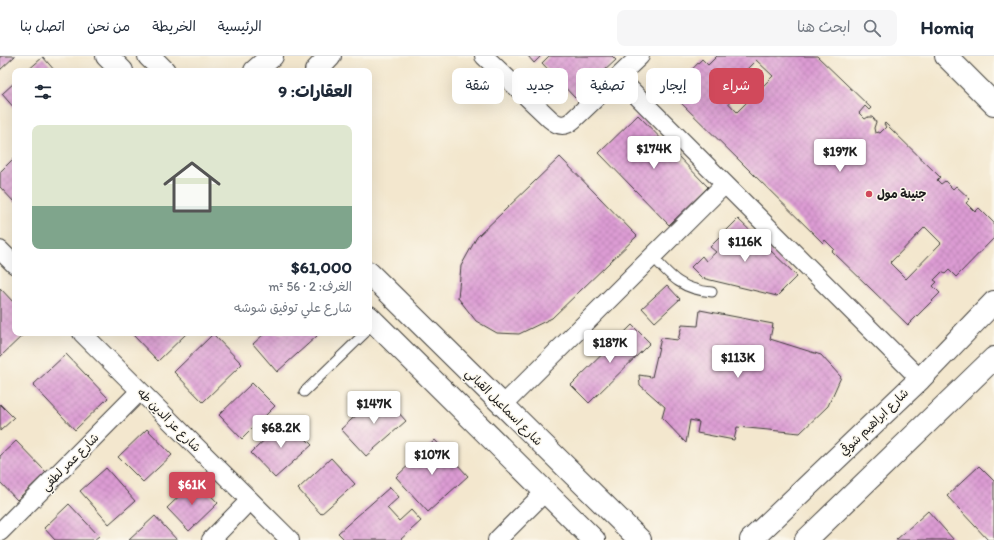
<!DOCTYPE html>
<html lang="ar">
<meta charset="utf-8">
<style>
body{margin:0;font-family:Itim,"Playpen Sans Arabic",sans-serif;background:#f6f6f7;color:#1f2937;direction:rtl;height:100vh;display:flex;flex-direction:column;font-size:15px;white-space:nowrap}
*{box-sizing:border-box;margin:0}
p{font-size:13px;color:#747a83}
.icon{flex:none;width:22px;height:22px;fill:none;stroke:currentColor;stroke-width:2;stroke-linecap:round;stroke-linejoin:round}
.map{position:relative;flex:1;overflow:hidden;direction:ltr}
.side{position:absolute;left:12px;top:12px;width:360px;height:268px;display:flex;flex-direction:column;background:#fff;border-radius:8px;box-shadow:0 4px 16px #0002;direction:rtl}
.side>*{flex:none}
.top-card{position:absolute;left:384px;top:12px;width:380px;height:36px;direction:rtl;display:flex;gap:8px}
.price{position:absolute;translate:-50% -34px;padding:0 9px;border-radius:4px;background:#fff;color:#222;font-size:13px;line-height:26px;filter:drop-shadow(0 1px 2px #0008)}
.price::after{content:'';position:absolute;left:50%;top:24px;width:12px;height:9px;margin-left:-6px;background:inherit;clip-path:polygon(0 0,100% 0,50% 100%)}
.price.current{background:#d1495b;color:#fff}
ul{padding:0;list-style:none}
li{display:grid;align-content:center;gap:8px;height:212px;padding:0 20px}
li span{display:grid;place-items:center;height:124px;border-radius:8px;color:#555}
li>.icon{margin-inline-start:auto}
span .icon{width:72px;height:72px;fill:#fffc;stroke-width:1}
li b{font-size:17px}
h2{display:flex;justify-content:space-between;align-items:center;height:48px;padding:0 20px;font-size:17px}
.tag{padding:0 14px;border-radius:8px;background:#fff;box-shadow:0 4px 16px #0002;font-size:14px;line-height:36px}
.tag.current{background:#d1495b;color:#fff}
header{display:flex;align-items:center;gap:24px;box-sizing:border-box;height:56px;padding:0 20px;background:#fff;border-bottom:1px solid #e0e1e3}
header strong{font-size:19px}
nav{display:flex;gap:22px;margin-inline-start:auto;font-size:14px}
.search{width:280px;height:36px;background:#f6f6f7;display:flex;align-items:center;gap:10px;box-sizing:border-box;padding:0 14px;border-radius:8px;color:#747a83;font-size:15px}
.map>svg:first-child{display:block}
</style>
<header>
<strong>Homiq</strong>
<div class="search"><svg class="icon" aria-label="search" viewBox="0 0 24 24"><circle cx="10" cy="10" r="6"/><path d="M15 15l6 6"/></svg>ابحث هنا</div>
<nav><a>الرئيسية</a><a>الخريطة</a><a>من نحن</a><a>اتصل بنا</a></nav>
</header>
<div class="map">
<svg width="994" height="484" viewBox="0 0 994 484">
<defs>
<pattern id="building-cross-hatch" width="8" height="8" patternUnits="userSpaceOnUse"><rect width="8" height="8" fill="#dc9bd3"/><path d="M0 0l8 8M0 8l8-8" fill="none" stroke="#bc85b5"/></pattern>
</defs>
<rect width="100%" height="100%" fill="#fbf7ec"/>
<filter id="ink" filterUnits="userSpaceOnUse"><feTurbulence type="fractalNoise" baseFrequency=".025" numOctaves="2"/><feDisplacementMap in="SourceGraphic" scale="8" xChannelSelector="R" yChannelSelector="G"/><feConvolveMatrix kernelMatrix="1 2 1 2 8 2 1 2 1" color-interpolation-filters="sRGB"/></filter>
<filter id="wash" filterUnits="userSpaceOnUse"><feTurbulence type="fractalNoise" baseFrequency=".012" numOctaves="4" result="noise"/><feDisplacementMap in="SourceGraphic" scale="16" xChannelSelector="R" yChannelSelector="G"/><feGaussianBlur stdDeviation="0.9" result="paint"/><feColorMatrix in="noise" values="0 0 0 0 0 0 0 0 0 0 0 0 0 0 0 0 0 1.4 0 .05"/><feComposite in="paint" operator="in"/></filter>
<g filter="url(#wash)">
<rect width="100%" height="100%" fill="#f3e7ce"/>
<g id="blocks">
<path fill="url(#building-cross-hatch)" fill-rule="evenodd" d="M0,0H15L0,14Z
M528,0H541L534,7Z
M549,0H612L616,4L575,42L542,7Z
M717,0H817L871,52L869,54L865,50L859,57L865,63L868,61H872L874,63L876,66L874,72L875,77L878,76L880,77L886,71L884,68L885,67L940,121L937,124L941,128L945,125L953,133L956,130L970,143L966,147L975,156L979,152L994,167V182L956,221L949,214L945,218L942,216L934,224L937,226L933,230L940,237L908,269L832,195L834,193L825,184L823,187L673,39L678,34L675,31L702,3L708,9ZM756,4L773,20L737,56L721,39ZM925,171L941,187L906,223L890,207Z
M43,1L55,15H27Z
M15,26V53L2,38Z
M638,59L708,131L669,169L599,97Z
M15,101V147L0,131V116Z
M560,101L637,180L552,262L519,278L497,277L476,265L458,242L461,210L477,181Z
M738,163L797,220L777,240L702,222L691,211L702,200L706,205L716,196L710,191Z
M667,229L680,243L655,266L642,252Z
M0,232L15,248V277H25L0,301Z
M700,254L773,268L770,283L821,299L841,321L828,350L800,377L737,371L734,384L697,377L699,366L690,364L686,387L662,362L665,351L640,329L639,319L652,321L661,282L678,284L682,269L698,270Z
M632,269L650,287L589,347L571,329Z
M133,277H187L158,305L132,278Z
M265,277H315L317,280L277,316L253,288Z
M213,278L242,308L203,346L174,316Z
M66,298L108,342L75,374L33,329Z
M252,327L275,350L242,383L219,359Z
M381,337L406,365L366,400L341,373Z
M0,348L14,362L0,375Z
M286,363L312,389L275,422L251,397Z
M147,373L172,399L143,426L118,401Z
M435,384L468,420L428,456L396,421Z
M16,385L46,416L17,444L0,426V400Z
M331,402L355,428L321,458L298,433Z
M979,410L994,425V484H988L947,440Z
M106,412L135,445L109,468L80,435Z
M196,424L218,447L189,475L167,452Z
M390,431L399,441L387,452L399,465L411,454L421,465L400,484H345L338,477Z
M69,448L99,480L94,484H55L44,472Z
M928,455L954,484H896Z
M155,460L177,484H129Z"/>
</g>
</g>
<g filter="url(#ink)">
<use href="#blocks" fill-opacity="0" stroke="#3c3a37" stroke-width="1"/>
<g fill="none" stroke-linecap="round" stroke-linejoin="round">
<defs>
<path id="lane" d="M652,200C671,221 682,234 712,236
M304,336L365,277"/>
<path id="street" d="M484,0L550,63C558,70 565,71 573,64L640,0
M618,21L920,323
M0,194L15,209
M82,277L290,484
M502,350L725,128
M0,476L140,335
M211,484L250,444
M497,484L545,436"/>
<path id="secondary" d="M107,0L122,15
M149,0L164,15
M946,0L994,48
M255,15L272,0
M316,15L330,0
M369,217L640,484
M369,261L594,484
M751,484L920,323L994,246
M806,484L994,302"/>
</defs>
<use href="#lane" stroke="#3c3a37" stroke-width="11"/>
<use href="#street" stroke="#3c3a37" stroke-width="20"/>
<use href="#secondary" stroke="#3c3a37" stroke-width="24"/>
<use href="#lane" stroke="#fff" stroke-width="9"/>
<use href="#street" stroke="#fff" stroke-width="18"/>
<use href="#secondary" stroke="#fff" stroke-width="22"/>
</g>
</g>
<circle fill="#d1495b" stroke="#fbf7ec" stroke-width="1.5" cx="869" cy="138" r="4"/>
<g text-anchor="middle" stroke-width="3" stroke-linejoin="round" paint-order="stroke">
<g font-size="12" font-weight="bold" fill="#1c1c1c" stroke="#fbf7ec" text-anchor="start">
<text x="877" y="142">جنينة مول</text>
</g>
<g font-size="12" fill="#1c1c1c" stroke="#fbf7ec">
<text transform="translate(504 351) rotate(45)" y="4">شارع اسماعيل القباني</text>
<text transform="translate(169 364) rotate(45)" y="4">شارع عز الدين طه</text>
<text transform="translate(874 366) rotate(-44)" y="4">شارع ابراهيم شوقي</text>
<text transform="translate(70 406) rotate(-45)" y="4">شارع عمر لطفي</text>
</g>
</g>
</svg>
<b class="price" style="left:654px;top:114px">$174K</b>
<b class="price" style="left:840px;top:117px">$197K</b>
<b class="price" style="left:745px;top:207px">$116K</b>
<b class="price" style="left:610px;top:308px">$187K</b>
<b class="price" style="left:738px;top:323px">$113K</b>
<b class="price" style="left:374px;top:369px">$147K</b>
<b class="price" style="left:281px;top:393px">$68.2K</b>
<b class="price" style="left:432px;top:420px">$107K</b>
<b class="price current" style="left:192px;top:450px">$61K</b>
<div class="top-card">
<a class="tag current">شراء</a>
<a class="tag">إيجار</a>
<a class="tag">تصفية</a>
<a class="tag">جديد</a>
<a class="tag">شقة</a>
</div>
<section class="side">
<h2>العقارات: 9<svg class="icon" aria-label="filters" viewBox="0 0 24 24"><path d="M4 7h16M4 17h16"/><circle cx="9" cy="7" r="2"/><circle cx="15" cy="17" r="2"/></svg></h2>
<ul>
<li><span style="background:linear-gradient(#dfe7d0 65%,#7fa58c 0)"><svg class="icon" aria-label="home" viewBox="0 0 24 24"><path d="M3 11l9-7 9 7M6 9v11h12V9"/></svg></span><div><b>$61,000</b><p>الغرف: 2 · 56 m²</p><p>شارع علي توفيق شوشه</p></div></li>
</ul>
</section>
</div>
